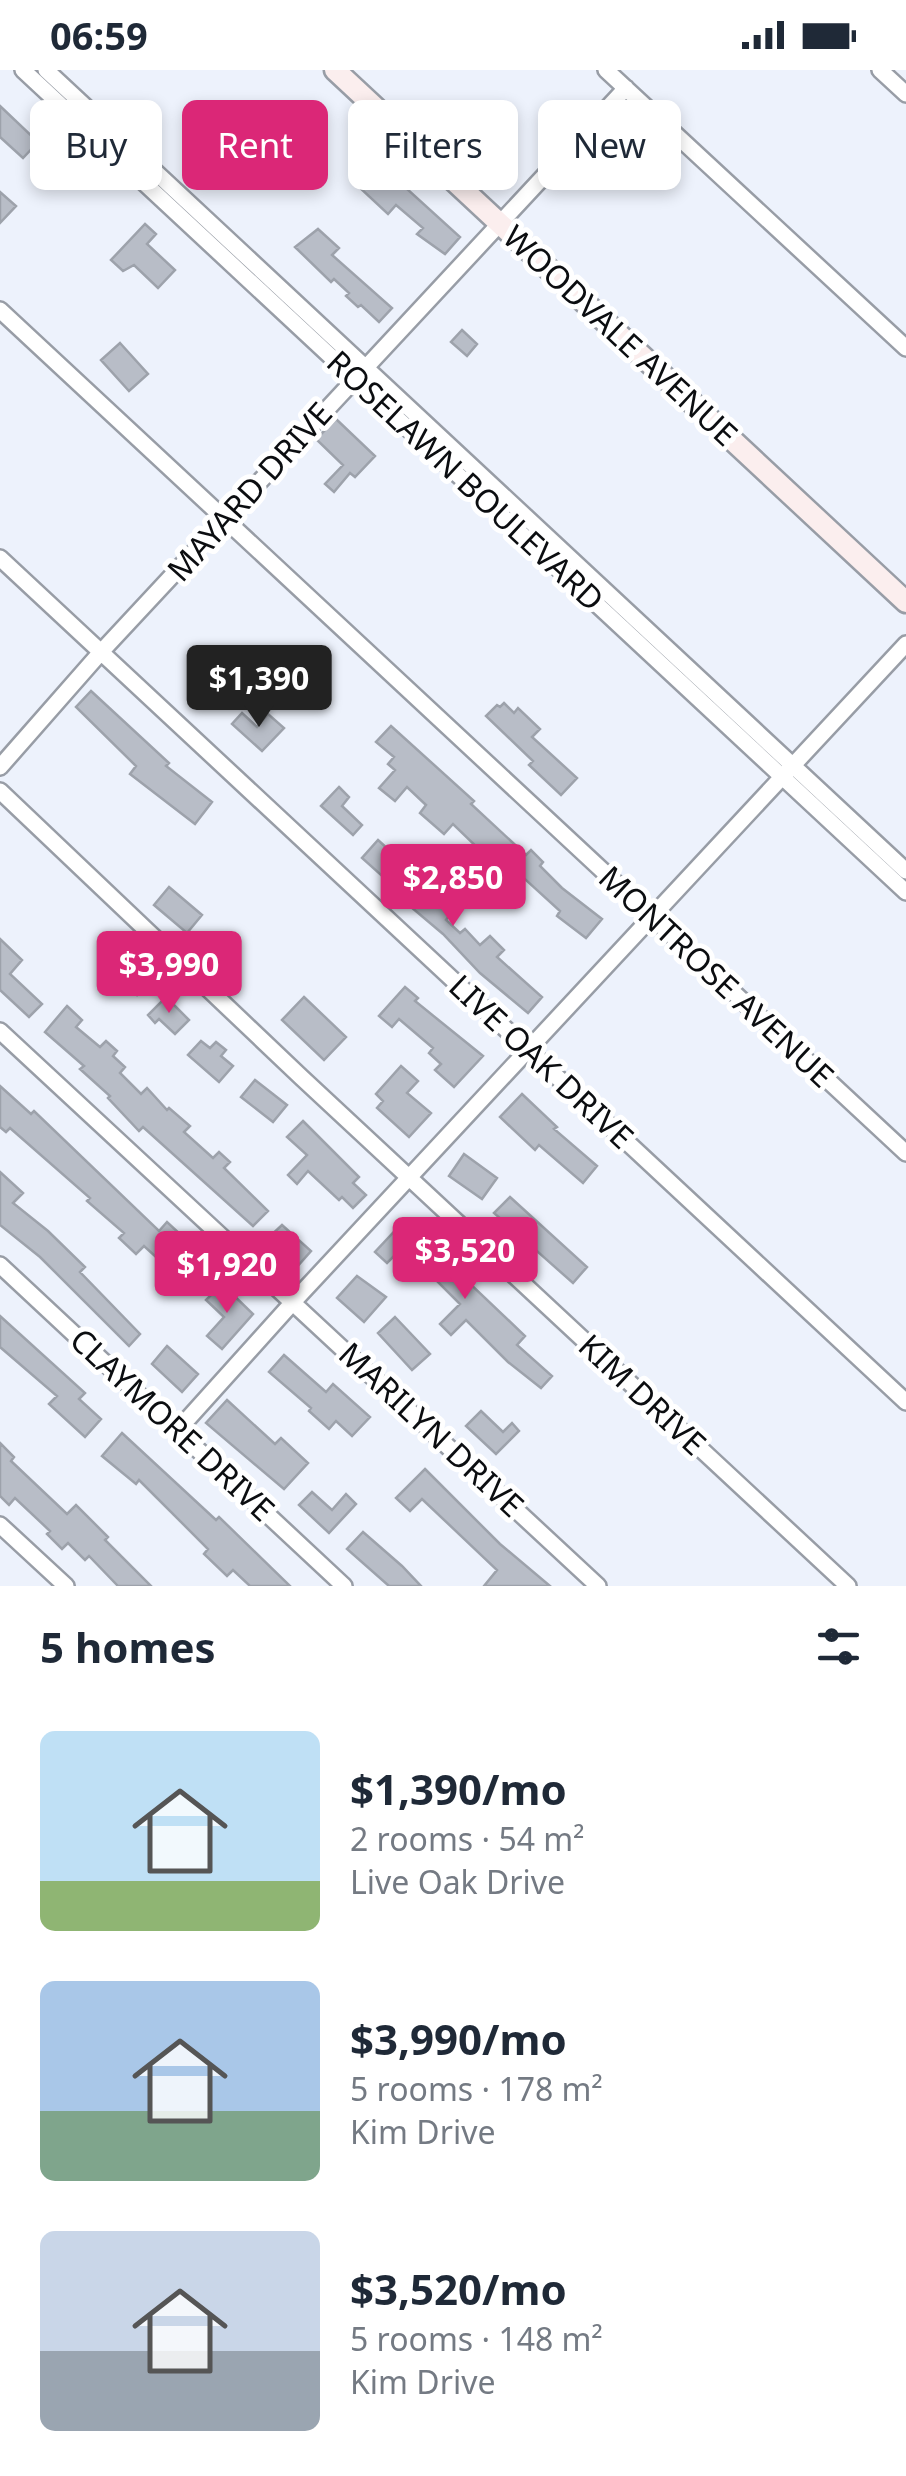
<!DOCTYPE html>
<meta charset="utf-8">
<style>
body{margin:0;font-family:"Noto Sans",sans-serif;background:#f2f2f3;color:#1f2937;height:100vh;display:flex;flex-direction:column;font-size:38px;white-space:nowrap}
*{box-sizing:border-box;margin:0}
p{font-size:32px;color:#747a83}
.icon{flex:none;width:55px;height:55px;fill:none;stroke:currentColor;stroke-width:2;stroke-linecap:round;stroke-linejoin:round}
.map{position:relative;height:1516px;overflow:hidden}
.side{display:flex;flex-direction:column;background:#fff;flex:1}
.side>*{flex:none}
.hud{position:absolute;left:30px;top:30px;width:848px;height:90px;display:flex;gap:20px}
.price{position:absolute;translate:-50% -85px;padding:0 22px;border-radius:10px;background:#db2777;color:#fff;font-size:32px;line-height:65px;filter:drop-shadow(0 2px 5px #0008)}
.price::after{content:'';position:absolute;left:50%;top:60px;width:30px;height:22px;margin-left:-15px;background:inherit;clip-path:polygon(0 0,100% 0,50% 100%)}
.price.selected{background:#222;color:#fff}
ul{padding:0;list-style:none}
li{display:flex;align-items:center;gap:30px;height:250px;padding:0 40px}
li span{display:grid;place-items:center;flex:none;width:280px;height:200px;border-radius:15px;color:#555}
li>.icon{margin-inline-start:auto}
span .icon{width:120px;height:120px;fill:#fffc;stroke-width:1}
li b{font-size:42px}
h2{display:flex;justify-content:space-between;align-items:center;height:120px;padding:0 40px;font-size:42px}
.pill{padding:0 35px;border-radius:15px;background:#fff;box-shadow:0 5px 15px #0003;font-size:35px;line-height:90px}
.pill.selected{background:#db2777;color:#fff}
.status{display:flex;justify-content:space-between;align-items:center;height:70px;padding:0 50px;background:#fff;direction:ltr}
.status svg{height:28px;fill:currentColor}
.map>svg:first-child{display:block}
</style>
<div class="status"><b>06:59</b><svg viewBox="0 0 49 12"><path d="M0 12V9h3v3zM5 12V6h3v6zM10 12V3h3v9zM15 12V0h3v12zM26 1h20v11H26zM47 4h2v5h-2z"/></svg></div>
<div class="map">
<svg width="906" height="1516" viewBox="0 0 906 1516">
<rect width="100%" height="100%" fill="#edf2fc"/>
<path fill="#b8bdc7" stroke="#9da2ab" stroke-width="2.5" d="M0,36L38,72L23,88L0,67Z
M372,103L387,117L395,108L460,167L445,184L417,164L423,158L396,135L388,144L359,117Z
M0,122L16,136L0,153Z
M145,154L156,164L147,174L175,200L158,218L134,195L123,201L111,190Z
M318,159L339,178L332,185L392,238L379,252L361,235L358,237L346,226L349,223L334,209L331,212L295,177Z
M462,260L477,274L467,286L451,272Z
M120,273L148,304L129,321L101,290Z
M336,349L375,386L355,407L350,403L334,422L325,414L343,395L316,369Z
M91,621L169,693L166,696L212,732L195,754L130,704L136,696L76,637Z
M504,633L514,643L518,638L540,659L532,667L577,708L561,725L529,695L533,691L486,646L497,635L500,637Z
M242,643L257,657L268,644L284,658L262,681L232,654Z
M391,656L474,731L471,734L526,785L531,780L543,792L540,796L562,818L602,849L586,868L557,846L560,841L492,779L486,786L453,754L444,764L420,743L426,735L407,717L395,731L379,718L395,700L388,694L394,687L376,672Z
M339,717L349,727L342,736L362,755L353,765L321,736Z
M378,770L409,798L403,805L426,827L433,819L455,839L446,850L460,863L465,859L480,875L490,866L504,880L497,887L542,927L528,943L480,903L443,864L405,832L408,829L362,788Z
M169,817L202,845L187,863L154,835Z
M0,869L22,890L10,904L42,934L29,947L0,920Z
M123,887L150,910L137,925L110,901Z
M405,917L418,928L415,931L483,986L454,1017L435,1000L441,994L429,983L433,978L399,949L392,957L379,946Z
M166,927L189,950L175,964L159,949L155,953L148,945Z
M304,927L346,967L324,990L282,950Z
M67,936L82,950L76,957L100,977L106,971L117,981L113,986L125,997L120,1003L141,1024L147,1018L167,1040L169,1038L190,1056L184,1062L213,1088L219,1082L230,1092L224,1098L268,1141L253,1156L143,1057L139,1061L108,1028L110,1026L80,999L84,996L45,962Z
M201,971L210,978L216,972L226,980L221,986L233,996L219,1012L188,985Z
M401,996L418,1011L407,1023L431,1043L409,1067L377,1038L383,1031L376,1024Z
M255,1010L287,1035L273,1052L241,1027Z
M0,1016L31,1044L34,1041L159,1161L167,1152L180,1164L175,1169L207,1201L190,1218L144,1176L136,1184L119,1168L124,1163L87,1131L90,1128L10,1058L6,1062L0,1057Z
M522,1024L557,1057L554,1059L597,1096L583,1113L539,1075L535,1080L500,1047Z
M303,1051L359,1107L353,1113L366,1125L353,1138L342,1127L339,1130L308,1101L297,1114L288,1105L307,1085L287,1067Z
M464,1084L497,1108L482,1129L449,1106Z
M0,1102L23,1123L13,1133L48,1161L85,1197L80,1202L140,1264L129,1276L40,1187L0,1155Z
M510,1127L587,1197L573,1213L494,1143Z
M404,1151L525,1266L517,1275L552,1306L541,1318L508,1292L466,1250L451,1265L440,1254L460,1234L410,1184L403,1192L395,1185L387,1193L375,1182Z
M282,1155L311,1181L296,1198L266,1170Z
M357,1206L386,1227L364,1252L337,1228Z
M222,1214L253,1244L222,1279L207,1266L224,1247L206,1230Z
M0,1246L85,1323L79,1329L101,1349L85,1367L49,1334L57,1326L0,1277Z
M395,1247L430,1284L412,1300L378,1263Z
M167,1276L198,1304L182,1322L152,1294Z
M284,1285L326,1322L333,1314L370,1347L352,1366L336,1351L329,1359L309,1341L311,1338L269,1302Z
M227,1330L275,1374L281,1368L308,1393L284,1419L206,1353Z
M481,1341L503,1362L512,1353L519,1361L496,1384L466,1356Z
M122,1363L216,1450L219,1447L290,1516H250L233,1500L227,1506L204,1484L208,1479L139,1410L136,1414L102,1386Z
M0,1373L14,1387L11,1391L67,1444L76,1435L108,1467L105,1470L151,1516H118L89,1486L85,1490L68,1473L62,1479L47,1464L50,1461L15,1428L9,1435L0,1426Z
M425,1399L500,1474L550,1516H484L497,1500L422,1429L410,1441L396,1428Z
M312,1422L332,1440L346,1424L356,1434L329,1463L299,1435Z
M363,1462L402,1496L421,1516H389L347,1479Z"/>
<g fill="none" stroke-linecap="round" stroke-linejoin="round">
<defs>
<path id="street" d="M23,0L906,822
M46,0L906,801
M606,0L906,278
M880,0L906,24
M0,240L906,1083
M0,488L906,1332
M0,697L101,582L626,18
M0,721L301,1007L848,1516
M0,961L598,1516
M0,1195L344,1516
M177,1361L294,1231L906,574
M0,1455L66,1516"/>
<path id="secondary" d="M335,0L906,532"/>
</defs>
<use href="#street" stroke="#989da6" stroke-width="20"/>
<use href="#secondary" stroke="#989da6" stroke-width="25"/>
<use href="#street" stroke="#fff" stroke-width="15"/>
<use href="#secondary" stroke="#fbeeee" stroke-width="20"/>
</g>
<g text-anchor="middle" stroke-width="10" stroke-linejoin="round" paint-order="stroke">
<g font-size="32" fill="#0b0d10" stroke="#fff">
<text transform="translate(620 266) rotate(43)" y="11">WOODVALE AVENUE</text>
<text transform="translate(465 411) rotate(43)" y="11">ROSELAWN BOULEVARD</text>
<text transform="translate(250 422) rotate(-48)" y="11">MAYARD DRIVE</text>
<text transform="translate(716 907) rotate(43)" y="11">MONTROSE AVENUE</text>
<text transform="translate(541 992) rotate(43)" y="11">LIVE OAK DRIVE</text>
<text transform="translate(642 1325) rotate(43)" y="11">KIM DRIVE</text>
<text transform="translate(172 1355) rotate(43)" y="11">CLAYMORE DRIVE</text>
<text transform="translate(431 1360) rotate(43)" y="11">MARILYN DRIVE</text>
</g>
</g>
</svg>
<b class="price selected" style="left:259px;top:660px">$1,390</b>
<b class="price" style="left:453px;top:859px">$2,850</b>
<b class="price" style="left:169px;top:946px">$3,990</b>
<b class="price" style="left:465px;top:1232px">$3,520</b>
<b class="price" style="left:227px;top:1246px">$1,920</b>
<div class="hud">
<a class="pill">Buy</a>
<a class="pill selected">Rent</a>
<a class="pill">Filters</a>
<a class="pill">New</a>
</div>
</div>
<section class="side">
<h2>5 homes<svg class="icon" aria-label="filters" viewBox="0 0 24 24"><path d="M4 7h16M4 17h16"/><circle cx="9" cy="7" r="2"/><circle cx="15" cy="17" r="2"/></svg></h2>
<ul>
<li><span style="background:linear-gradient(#bfe0f5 75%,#8fb573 0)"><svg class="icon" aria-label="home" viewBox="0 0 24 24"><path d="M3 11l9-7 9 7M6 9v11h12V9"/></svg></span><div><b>$1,390/mo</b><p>2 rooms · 54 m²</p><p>Live Oak Drive</p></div></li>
<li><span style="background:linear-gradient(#a9c7e8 65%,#7fa58c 0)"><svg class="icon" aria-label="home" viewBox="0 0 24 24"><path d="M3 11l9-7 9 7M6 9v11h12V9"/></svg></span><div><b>$3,990/mo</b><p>5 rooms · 178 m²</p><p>Kim Drive</p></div></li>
<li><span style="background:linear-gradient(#c9d6e8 60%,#9aa5b1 0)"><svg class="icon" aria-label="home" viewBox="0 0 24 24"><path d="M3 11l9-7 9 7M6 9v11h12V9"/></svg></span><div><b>$3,520/mo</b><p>5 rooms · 148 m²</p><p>Kim Drive</p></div></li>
</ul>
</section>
